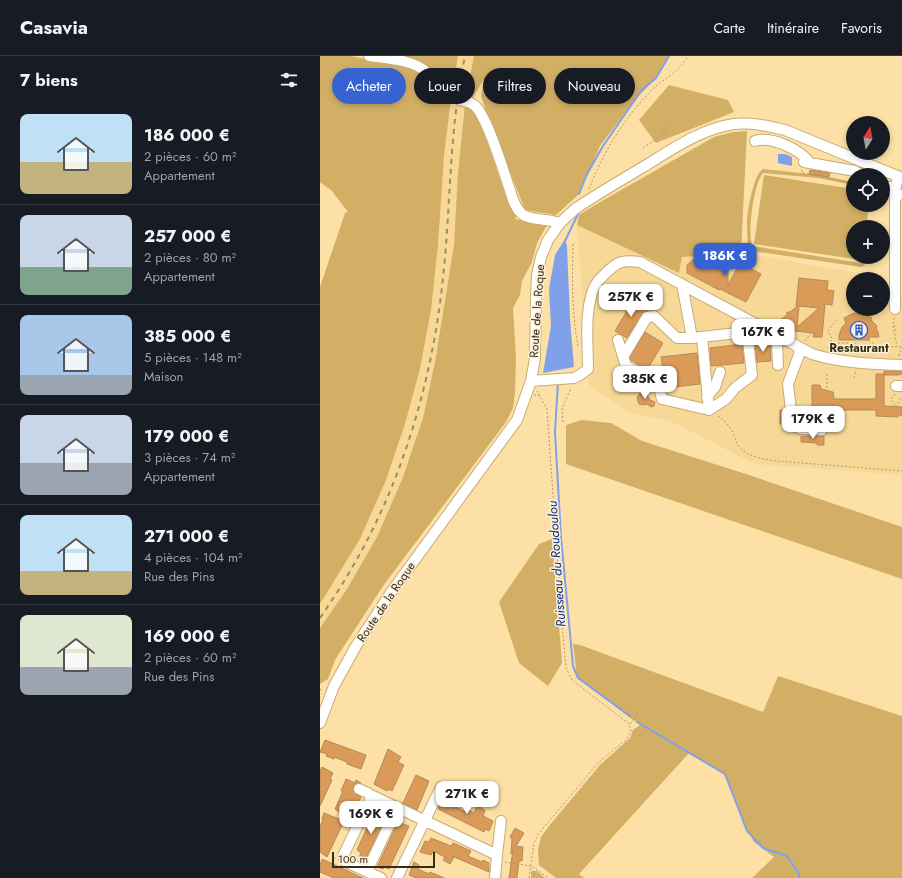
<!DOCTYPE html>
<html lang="fr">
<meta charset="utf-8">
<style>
body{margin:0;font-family:Jost,sans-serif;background:#242831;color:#f1f3f6;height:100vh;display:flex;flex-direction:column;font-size:15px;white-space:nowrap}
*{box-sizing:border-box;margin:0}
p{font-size:13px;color:#9ea1a6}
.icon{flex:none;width:22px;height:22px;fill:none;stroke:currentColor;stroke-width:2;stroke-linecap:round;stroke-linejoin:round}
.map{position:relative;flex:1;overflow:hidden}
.panel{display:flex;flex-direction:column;background:#171b24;width:320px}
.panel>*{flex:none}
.top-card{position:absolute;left:12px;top:12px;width:380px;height:36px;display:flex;gap:8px}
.needle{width:26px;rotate:11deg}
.fabs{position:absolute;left:526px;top:60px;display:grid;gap:8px}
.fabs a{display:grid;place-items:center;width:44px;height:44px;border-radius:50%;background:#171b24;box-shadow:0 2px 6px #0003;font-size:20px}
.scale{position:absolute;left:12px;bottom:10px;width:103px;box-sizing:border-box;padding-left:4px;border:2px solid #372c15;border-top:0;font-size:11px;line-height:14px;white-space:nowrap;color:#372c15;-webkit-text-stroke:3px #fbf0d9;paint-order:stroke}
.price{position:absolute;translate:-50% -34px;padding:0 9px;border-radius:8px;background:#fff;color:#222;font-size:13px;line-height:26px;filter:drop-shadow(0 1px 2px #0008)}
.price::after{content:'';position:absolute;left:50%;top:24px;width:12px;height:9px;margin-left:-6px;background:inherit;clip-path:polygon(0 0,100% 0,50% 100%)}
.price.on{background:#3662d2;color:#fff}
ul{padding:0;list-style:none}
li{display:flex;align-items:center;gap:12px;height:100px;padding:0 20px}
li+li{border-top:1px solid #363941}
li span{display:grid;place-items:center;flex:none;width:112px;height:80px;border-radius:8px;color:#555}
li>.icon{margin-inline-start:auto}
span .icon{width:48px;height:48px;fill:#fffc;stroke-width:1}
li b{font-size:17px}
h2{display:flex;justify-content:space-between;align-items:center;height:48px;padding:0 20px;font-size:17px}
.chip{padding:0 14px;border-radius:18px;background:#171b24;box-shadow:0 2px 6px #0003;font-size:14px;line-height:36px}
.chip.on{background:#3662d2;color:#fff}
header{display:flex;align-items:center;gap:24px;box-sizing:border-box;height:56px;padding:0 20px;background:#171b24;border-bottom:1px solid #363941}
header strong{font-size:19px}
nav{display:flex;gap:22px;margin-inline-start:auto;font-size:14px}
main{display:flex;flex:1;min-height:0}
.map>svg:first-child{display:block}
</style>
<header>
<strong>Casavia</strong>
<nav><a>Carte</a><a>Itinéraire</a><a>Favoris</a></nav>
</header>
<main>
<section class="panel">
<h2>7 biens<svg class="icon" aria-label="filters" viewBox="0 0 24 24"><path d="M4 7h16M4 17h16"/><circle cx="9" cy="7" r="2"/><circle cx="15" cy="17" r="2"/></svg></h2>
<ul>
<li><span style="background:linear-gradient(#bfe0f5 60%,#c2b280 0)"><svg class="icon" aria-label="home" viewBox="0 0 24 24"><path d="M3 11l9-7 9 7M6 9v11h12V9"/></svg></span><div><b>186 000 €</b><p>2 pièces · 60 m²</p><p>Appartement</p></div></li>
<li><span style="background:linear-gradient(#c9d6e8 65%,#7fa58c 0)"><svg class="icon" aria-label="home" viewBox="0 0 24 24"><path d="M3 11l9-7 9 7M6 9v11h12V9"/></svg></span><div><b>257 000 €</b><p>2 pièces · 80 m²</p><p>Appartement</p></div></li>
<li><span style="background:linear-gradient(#a9c7e8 75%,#9aa5b1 0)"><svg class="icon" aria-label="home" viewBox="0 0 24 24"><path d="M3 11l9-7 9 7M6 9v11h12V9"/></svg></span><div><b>385 000 €</b><p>5 pièces · 148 m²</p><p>Maison</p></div></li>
<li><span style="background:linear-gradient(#c9d6e8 60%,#9aa5b1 0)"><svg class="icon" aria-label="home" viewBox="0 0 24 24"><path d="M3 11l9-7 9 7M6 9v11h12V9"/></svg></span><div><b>179 000 €</b><p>3 pièces · 74 m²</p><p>Appartement</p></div></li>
<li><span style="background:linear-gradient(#bfe0f5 70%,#c2b280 0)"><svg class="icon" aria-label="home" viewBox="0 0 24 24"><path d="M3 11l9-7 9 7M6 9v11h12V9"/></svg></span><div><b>271 000 €</b><p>4 pièces · 104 m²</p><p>Rue des Pins</p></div></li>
<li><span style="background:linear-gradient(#dfe7d0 65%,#9aa5b1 0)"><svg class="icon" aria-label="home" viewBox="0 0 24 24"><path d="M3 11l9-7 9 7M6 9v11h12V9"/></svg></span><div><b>169 000 €</b><p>2 pièces · 60 m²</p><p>Rue des Pins</p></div></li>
</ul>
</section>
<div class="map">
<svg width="582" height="822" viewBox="0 0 582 822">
<rect width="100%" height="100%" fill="#fde0a6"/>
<path fill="#f7d896" d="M138,0H154L143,60L134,189L115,306L103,362L83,421L58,479L27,533L0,572V548L40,483L66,424L85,368L100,313L111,254L118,189L124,100L130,51Z
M257,169L359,217L362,201L421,197L555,220L559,223H533V253H563V226L582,240V419L435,408L350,365L308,356L269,329Z"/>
<path fill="#d2af65" d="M0,0H31L113,17L98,4L83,0H138L130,51L124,100L118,189L111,254L100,313L85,368L66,424L40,483L0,548V231L25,157L28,156L12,135L0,126Z
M154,0H348L344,10L330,28L313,46L280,90L260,137L236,159L205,154L165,52L161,40L164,23L152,43L146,41Z
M349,29L408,44L414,56L336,87L319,64Z
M145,48L152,53L160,64L188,147L196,160L195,163L227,169L217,187L212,206L202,225L200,239L193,252L196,301L195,337L193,352L186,366L63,530L15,604L8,623L0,628V572L27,533L58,479L83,421L103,362L115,306L134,189L138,117Z
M427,75L421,197L362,201L359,217L257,169L259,159L275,149L394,81L413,76Z
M443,113L499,119L533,126V129L498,122L443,117C433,130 428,174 432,190L541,207L544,205L545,201H548L544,210L541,211L433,195L429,192L428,188C427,180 427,171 427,163C428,153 434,117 443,113Z
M444,119L533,133V149H549L546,171H533V201H541V204L434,188Z
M261,364L291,367L322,385L426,418L582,471V523L246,408V369Z
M232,483L242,607L228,630L199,607L179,546L219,488Z
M253,588L260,589L443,656L458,620L582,660V822H432L454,801L434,786L426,771L404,717L369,697L259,818L264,822H236L219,809L218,794L221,781L229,770L280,709L310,682L313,674L320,669L257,621Z
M211,815H217L225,822H211Z"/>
<path fill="#80a1ea" d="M458,98H465L472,101V110L458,107Z
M245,183L247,190L250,263L254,311L223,317L231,270L229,233L235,199Z"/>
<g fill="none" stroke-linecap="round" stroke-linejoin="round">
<path stroke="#80a1ea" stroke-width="2" d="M259,138L266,120L283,90L321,35L336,22L349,0
M245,185L259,156
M238,326L235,376L241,481L253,610L258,622L311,661
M317,666L405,718L427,775L443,792L467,800L479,818V822"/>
</g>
<path fill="#da9a58" stroke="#b6895e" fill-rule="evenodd" d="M490,114L510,117L509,121L489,118Z
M408,203V229L420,207L441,218L426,246L400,233L399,234L367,217V209L373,204Z
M479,222L508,225L507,234L514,235L512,249L505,248L502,281H493L494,277L465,274V271L460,264L467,259V256H470L478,250H476ZM479,250L499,252L477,271Z
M314,243L329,252L328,254L322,257L307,282L295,275Z
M534,257L545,258L552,262L551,264L557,270L556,272L558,276L559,281H549V284H519V279L522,271L526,267L524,262Z
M325,276L343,287L327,314L311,304L310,302Z
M450,287L451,305L437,306L435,289Z
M422,288L424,307L391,310L390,292Z
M377,297L380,328L346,332L341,301Z
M564,315H582V318L578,319H564V350L582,351V359H578V361L556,360V354H510V367L481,366V360H492V329H500L501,333L513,336L514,343H556V318H564Z
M320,337H324L327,339L330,344L335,346L334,350L331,351L327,348L323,349L319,348L317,342Z
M460,354H464L467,368H460Z
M481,380H504V389H497V387L481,386Z
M5,684L46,699L41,713L27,708V706L14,701V703L6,700L7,698L0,696Z
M68,693L81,701L78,706L84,709L72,735L68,733L67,735L54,728Z
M2,711L13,717L10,723L12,724L0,750V715Z
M96,719L109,725L97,754L83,747Z
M26,723L35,727L36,724L41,727L36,728L33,731L34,737L41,741L34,757H32L29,763L15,753L23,735H21Z
M125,737L128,738L125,744L135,749L134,750L145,756L146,753L154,757L157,750L165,754L163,760L173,765L169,775L165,773L164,776L118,753Z
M54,756L66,761L45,804L39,801L41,797L37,794Z
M4,757L24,765L7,801L0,796V770L3,764L2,763Z
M80,767L89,770L69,813L64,811L63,813L57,811L76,770L77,768L79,769Z
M195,772L204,777L196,790L203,791L202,805H199L197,822H189L193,794L191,798L192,783L190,781Z
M111,782L131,790L133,787L151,795L148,800L162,806L163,804L169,807L168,811H169V816L132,800L134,801L130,808L123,804L125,801L113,795L111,799L100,796L105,785L109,786Z
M2,803L43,822H14L0,816V809Z
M94,806L99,809L98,813L109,818L110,816L124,822H96L89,819Z"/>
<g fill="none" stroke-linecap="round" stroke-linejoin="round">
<defs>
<path id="minor" d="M49,0C65,2 96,4 107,17C117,28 117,37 133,42
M140,44C146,45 150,46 154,49C167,59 183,114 189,131C192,140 194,151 202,158C208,164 230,163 240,167
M435,85C451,80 480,93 490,107
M484,106L535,115L542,119
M563,130L569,131L579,139
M362,228L372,282L427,276L431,272
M575,253V135L578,120
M382,281L389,354
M298,284L306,310L338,327L342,343L389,354L406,343L415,332L432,319L427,276
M478,291L480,296L468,328L472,363L475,370L480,373L502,374
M303,301L327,261L334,260L357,282H372
M458,309L457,287L460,281
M211,325L254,322L260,319L268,313C268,289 263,245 278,225C281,222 284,219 287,216C298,205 304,204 320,206L492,298C521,307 552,308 582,309
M576,330H582
M387,341L395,331L400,316
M0,667L14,630L36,590L72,535L197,364L211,325L215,302L216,239L217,219L221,201L228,184L240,167L255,153C277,138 300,125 323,111C351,94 380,73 414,68C431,66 448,70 465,74L582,122
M39,733L48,737
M177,799L181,765
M47,815L70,767L79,752
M61,822L26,806L23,800L50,744L53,740L177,799L175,822
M77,822L121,731"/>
</defs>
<use href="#minor" stroke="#c7ab73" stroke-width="12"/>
<path stroke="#b09a6e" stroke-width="1" stroke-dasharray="2 2" stroke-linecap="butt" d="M323,92L343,78L347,69
M482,114V117L533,127
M269,133C283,97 303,64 330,36C339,26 352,20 361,10C364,7 366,3 368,0
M253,188C252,224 252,256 258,291
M574,262L573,270L577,290
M574,269L576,275
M548,281V284L557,290L581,291
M485,285L492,276
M437,288L447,287
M510,290L512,282L508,275L517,263
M567,292L570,300
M508,293C514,285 527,287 536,288L534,296L537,297
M579,300L582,291
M507,318V335
M534,322L536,314
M575,338L571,344L576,351L582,340
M214,339L221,340
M398,360C406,366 410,370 414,379C415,382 416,385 417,388C426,401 443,403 457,405L582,415
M243,366L242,353L251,332
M0,633L3,635
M310,668L318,657
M12,806L15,801
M185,806L211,810L229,822
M209,822L214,787L219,777L278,707L307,683L311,675L309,668L252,624L246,612L242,569L227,353L217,335"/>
<use href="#minor" stroke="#fff" stroke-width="10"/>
<path stroke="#9f8b61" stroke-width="2" stroke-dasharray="5 5" stroke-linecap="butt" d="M0,562C13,543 26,523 37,503C85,418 113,319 123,222C131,148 129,73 145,0"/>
</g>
<defs>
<symbol id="building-ring" viewBox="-11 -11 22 22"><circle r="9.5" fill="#fbf0d9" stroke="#3662d2" stroke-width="1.5"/><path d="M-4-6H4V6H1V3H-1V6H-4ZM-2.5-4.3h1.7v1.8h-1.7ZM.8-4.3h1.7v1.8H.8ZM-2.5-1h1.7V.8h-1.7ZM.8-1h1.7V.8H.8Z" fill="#3662d2"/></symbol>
</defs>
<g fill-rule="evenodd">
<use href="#building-ring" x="529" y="264" width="20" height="20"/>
</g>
<g text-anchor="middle" stroke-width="3" stroke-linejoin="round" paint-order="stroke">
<g font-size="12" fill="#372c15" stroke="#fbf0d9">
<text transform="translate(217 255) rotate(-86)" y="4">Route de la Roque</text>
<text transform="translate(66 546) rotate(-56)" y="4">Route de la Roque</text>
</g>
<g font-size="12" font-weight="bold" fill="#372c15" stroke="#fbf0d9">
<text x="539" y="296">Restaurant</text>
</g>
<g font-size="13" font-style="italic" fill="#102c7e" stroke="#fbf0d9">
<text transform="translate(236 508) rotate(-94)" y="5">Ruisseau du Roudoulou</text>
</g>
</g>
</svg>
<div class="fabs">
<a><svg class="needle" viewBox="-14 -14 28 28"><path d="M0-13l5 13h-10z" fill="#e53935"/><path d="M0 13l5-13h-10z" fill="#9ea1a6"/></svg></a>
<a><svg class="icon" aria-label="locate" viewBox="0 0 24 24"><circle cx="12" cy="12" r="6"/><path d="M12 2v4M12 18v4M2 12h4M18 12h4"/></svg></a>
<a>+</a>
<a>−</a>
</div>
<div class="scale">100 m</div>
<b class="price on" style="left:405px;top:221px">186K €</b>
<b class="price" style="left:311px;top:262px">257K €</b>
<b class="price" style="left:443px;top:297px">167K €</b>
<b class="price" style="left:325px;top:344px">385K €</b>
<b class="price" style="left:493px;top:384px">179K €</b>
<b class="price" style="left:147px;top:759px">271K €</b>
<b class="price" style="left:51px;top:779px">169K €</b>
<div class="top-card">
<a class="chip on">Acheter</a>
<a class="chip">Louer</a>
<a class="chip">Filtres</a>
<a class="chip">Nouveau</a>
</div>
</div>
</main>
